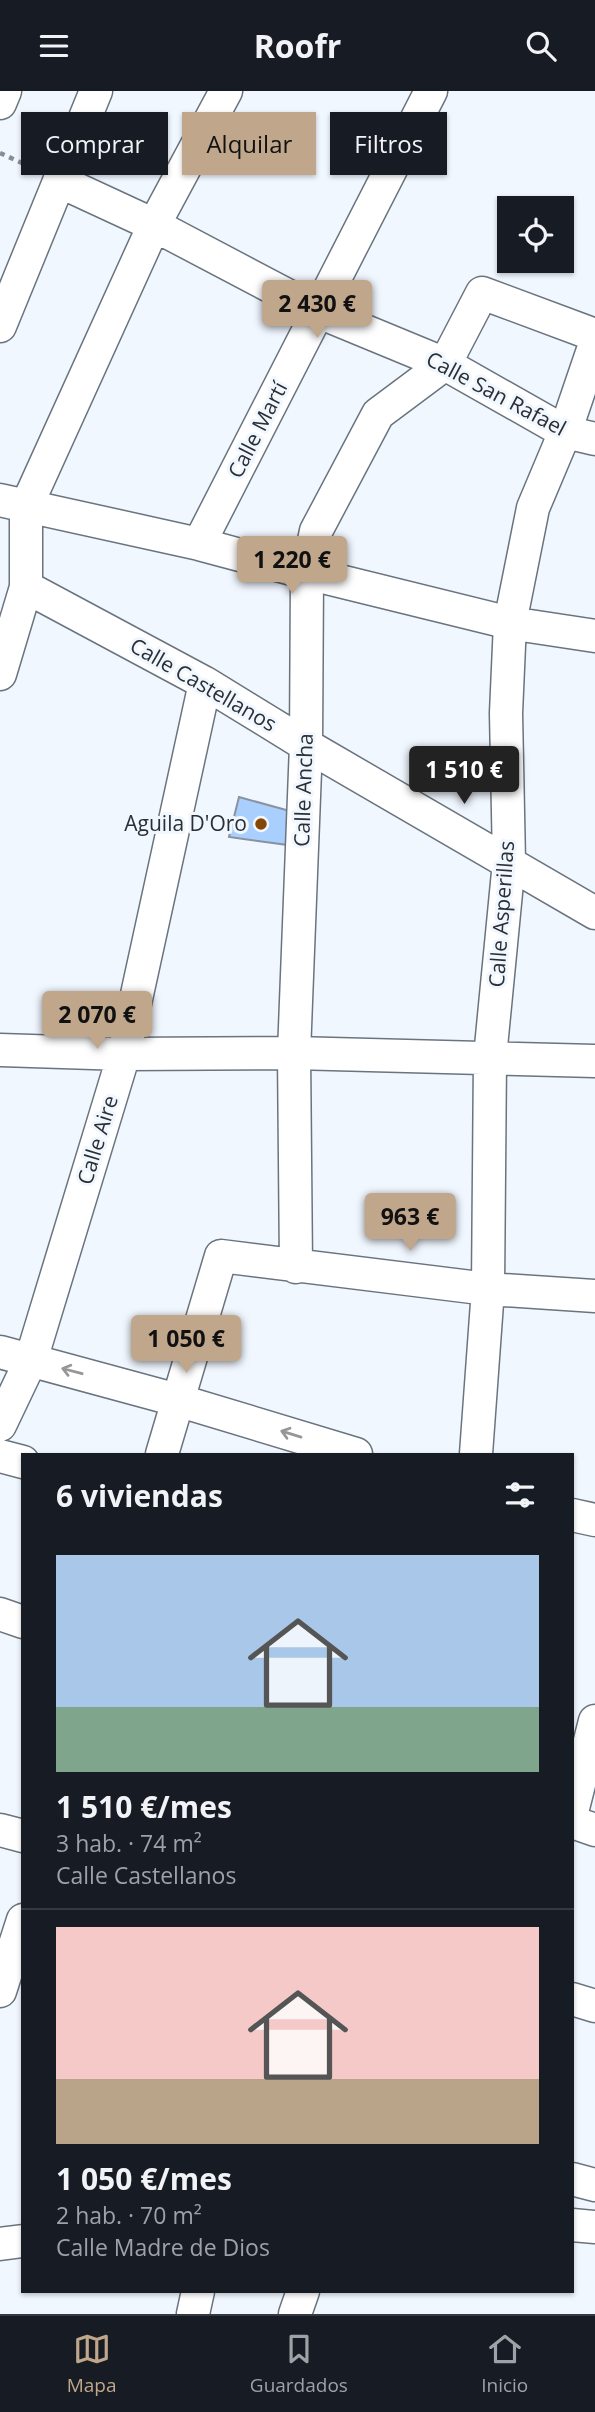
<!DOCTYPE html>
<html lang="es">
<meta charset="utf-8">
<style>
body{margin:0;font-family:"Open Sans",sans-serif;background:#20242c;color:#f1f3f6;height:100vh;display:flex;flex-direction:column;font-size:26px;white-space:nowrap}
*{box-sizing:border-box;margin:0}
p{font-size:23px;color:#9ea1a6}
.icon{flex:none;width:38px;height:38px;fill:none;stroke:currentColor;stroke-width:2;stroke-linecap:round;stroke-linejoin:round}
.map{position:relative;flex:1;overflow:hidden}
.panel{position:absolute;left:21px;top:1362px;width:553px;height:840px;display:flex;flex-direction:column;background:#171b24;border-radius:0px;box-shadow:0 2px 5px #0004}
.panel>*{flex:none}
.hud{position:absolute;left:21px;top:21px;width:553px;height:63px;display:flex;gap:14px}
.controls{position:absolute;left:497px;top:105px;display:grid;gap:14px}
.controls a{display:grid;place-items:center;width:77px;height:77px;border-radius:0px;background:#171b24;box-shadow:0 2px 5px #0004;font-size:35px}
.price{position:absolute;translate:-50% -60px;padding:0 16px;border-radius:7px;background:#c0a68a;color:#111;font-size:23px;line-height:46px;filter:drop-shadow(0 2px 4px #0008)}
.price::after{content:'';position:absolute;left:50%;top:42px;width:21px;height:16px;margin-left:-10px;background:inherit;clip-path:polygon(0 0,100% 0,50% 100%)}
.price.selected{background:#222;color:#fff}
ul{padding:0;list-style:none}
li{display:grid;align-content:center;gap:14px;height:371px;padding:0 35px}
li+li{border-top:2px solid #363941}
li span{display:grid;place-items:center;height:217px;border-radius:0px;color:#555}
li>.icon{margin-inline-start:auto}
span .icon{width:126px;height:126px;fill:#fffc;stroke-width:1}
li b{font-size:30px}
h2{display:flex;justify-content:space-between;align-items:center;height:84px;padding:0 35px;font-size:30px}
.chip{padding:0 24px;border-radius:0px;background:#171b24;box-shadow:0 2px 5px #0004;font-size:24px;line-height:63px}
.chip.selected{background:#c0a68a;color:#111}
header{display:flex;justify-content:space-between;align-items:center;height:91px;padding:0 35px;background:#171b24;font-size:32px;font-weight:700}
.tabs{display:flex;justify-content:space-around;align-items:center;height:98px;border-top:2px solid #363941;background:#171b24;font-size:19px;color:#9ea1a6}
.tabs a{display:grid;justify-items:center;gap:4px}
.tabs .selected{color:#c0a68a}
.map>svg:first-child{display:block}
</style>
<header><svg class="icon" aria-label="menu" viewBox="0 0 24 24"><path d="M4 6h16M4 12h16M4 18h16"/></svg>Roofr<svg class="icon" aria-label="search" viewBox="0 0 24 24"><circle cx="10" cy="10" r="6"/><path d="M15 15l6 6"/></svg></header>
<div class="map">
<svg width="595" height="2223" viewBox="0 0 595 2223">
<rect width="100%" height="100%" fill="#f1f7ff"/>
<path fill="#a9cffe" stroke="#89939f" stroke-width="2" d="M239,706L290,720L288,754L229,746Z"/>
<g fill="none" stroke-linecap="round" stroke-linejoin="round">
<defs>
<path id="minor" d="M0,12L5,0
M59,90L154,134L319,221L445,273L565,341L595,348
M0,235L96,0
M0,409L199,453L307,482L510,532L595,545
M199,453L431,0
M26,496L205,592L306,654L595,822
M0,583L26,496V416L154,134L226,0
M0,959L124,963L294,962L595,970
M296,1176L294,962L306,654L307,482L316,440L378,323L445,273L482,202L595,244
M0,1261L177,1309L356,1363
M0,1334L31,1269L124,963L205,592
M162,1363L221,1165L488,1198L595,1205
M476,1363L488,1198L490,966L509,771L506,622L510,532L533,417L565,341L595,253
M0,1365L23,1371
M572,1424L595,1429
M0,1523L23,1531
M572,1721L595,1630
M572,1731L595,1739
M0,1739L23,1745
M0,1900L23,1829
M572,1908L595,1915
M572,2088L595,2094
M572,2134L595,2136
M0,2153L23,2150
M193,2223L198,2200
M295,2223L303,2200"/>
</defs>
<use href="#minor" stroke="#6a747f" stroke-width="35"/>
<path stroke="#888d93" stroke-width="4.5" stroke-dasharray="5 5" stroke-linecap="butt" d="M0,62L33,77"/>
<use href="#minor" stroke="#fff" stroke-width="32"/>
</g>
<defs><path id="oneway-shaft" d="M-6 0H5M1.5-3L5.5 0L1.5 3" fill="none" stroke-width="1.6" stroke-linecap="round" stroke-linejoin="round" transform="scale(1.75)"/></defs>
<g stroke="#959799">
<use href="#oneway-shaft" transform="translate(72 1280) rotate(-165)"/>
<use href="#oneway-shaft" transform="translate(291 1343) rotate(-163)"/>
</g>
<circle fill="#844705" stroke="#f1f7ff" stroke-width="2.5" cx="261" cy="733" r="7"/>
<g text-anchor="middle" stroke-width="6" stroke-linejoin="round" paint-order="stroke">
<g font-size="21" fill="#2b2f33" stroke="#f1f7ff">
<text transform="translate(496 303) rotate(28)" y="7">Calle San Rafael</text>
<text transform="translate(258 339) rotate(-63)" y="7">Calle Martí</text>
<text transform="translate(203 594) rotate(30)" y="7">Calle Castellanos</text>
<text transform="translate(304 699) rotate(-88)" y="7">Calle Ancha</text>
<text transform="translate(502 823) rotate(-86)" y="7">Calle Asperillas</text>
<text transform="translate(98 1049) rotate(-73)" y="7">Calle Aire</text>
</g>
<g font-size="21" fill="#2b2f33" stroke="#f1f7ff" text-anchor="end">
<text x="247" y="740">Aguila D'Oro</text>
</g>
</g>
</svg>
<div class="controls">
<a><svg class="icon" aria-label="locate" viewBox="0 0 24 24"><circle cx="12" cy="12" r="6"/><path d="M12 2v4M12 18v4M2 12h4M18 12h4"/></svg></a>
</div>
<b class="price" style="left:317px;top:249px">2 430 €</b>
<b class="price" style="left:292px;top:505px">1 220 €</b>
<b class="price selected" style="left:464px;top:715px">1 510 €</b>
<b class="price" style="left:97px;top:960px">2 070 €</b>
<b class="price" style="left:410px;top:1162px">963 €</b>
<b class="price" style="left:186px;top:1284px">1 050 €</b>
<div class="hud">
<a class="chip">Comprar</a>
<a class="chip selected">Alquilar</a>
<a class="chip">Filtros</a>
</div>
<section class="panel">
<h2>6 viviendas<svg class="icon" aria-label="filters" viewBox="0 0 24 24"><path d="M4 7h16M4 17h16"/><circle cx="9" cy="7" r="2"/><circle cx="15" cy="17" r="2"/></svg></h2>
<ul>
<li><span style="background:linear-gradient(#a9c7e8 70%,#7fa58c 0)"><svg class="icon" aria-label="home" viewBox="0 0 24 24"><path d="M3 11l9-7 9 7M6 9v11h12V9"/></svg></span><div><b>1 510 €/mes</b><p>3 hab. · 74 m²</p><p>Calle Castellanos</p></div></li>
<li><span style="background:linear-gradient(#f6c9c9 70%,#b9a48a 0)"><svg class="icon" aria-label="home" viewBox="0 0 24 24"><path d="M3 11l9-7 9 7M6 9v11h12V9"/></svg></span><div><b>1 050 €/mes</b><p>2 hab. · 70 m²</p><p>Calle Madre de Dios</p></div></li>
</ul>
</section>
</div>
<nav class="tabs">
<a class="selected"><svg class="icon" aria-label="map" viewBox="0 0 24 24"><path d="M3 6l6-2 6 2 6-2v14l-6 2-6-2-6 2zM9 4v14M15 6v14"/></svg>Mapa</a>
<a><svg class="icon" aria-label="saved" viewBox="0 0 24 24"><path d="M7 4h10v16l-5-4-5 4z"/></svg>Guardados</a>
<a><svg class="icon" aria-label="home" viewBox="0 0 24 24"><path d="M3 11l9-7 9 7M6 9v11h12V9"/></svg>Inicio</a>
</nav>
